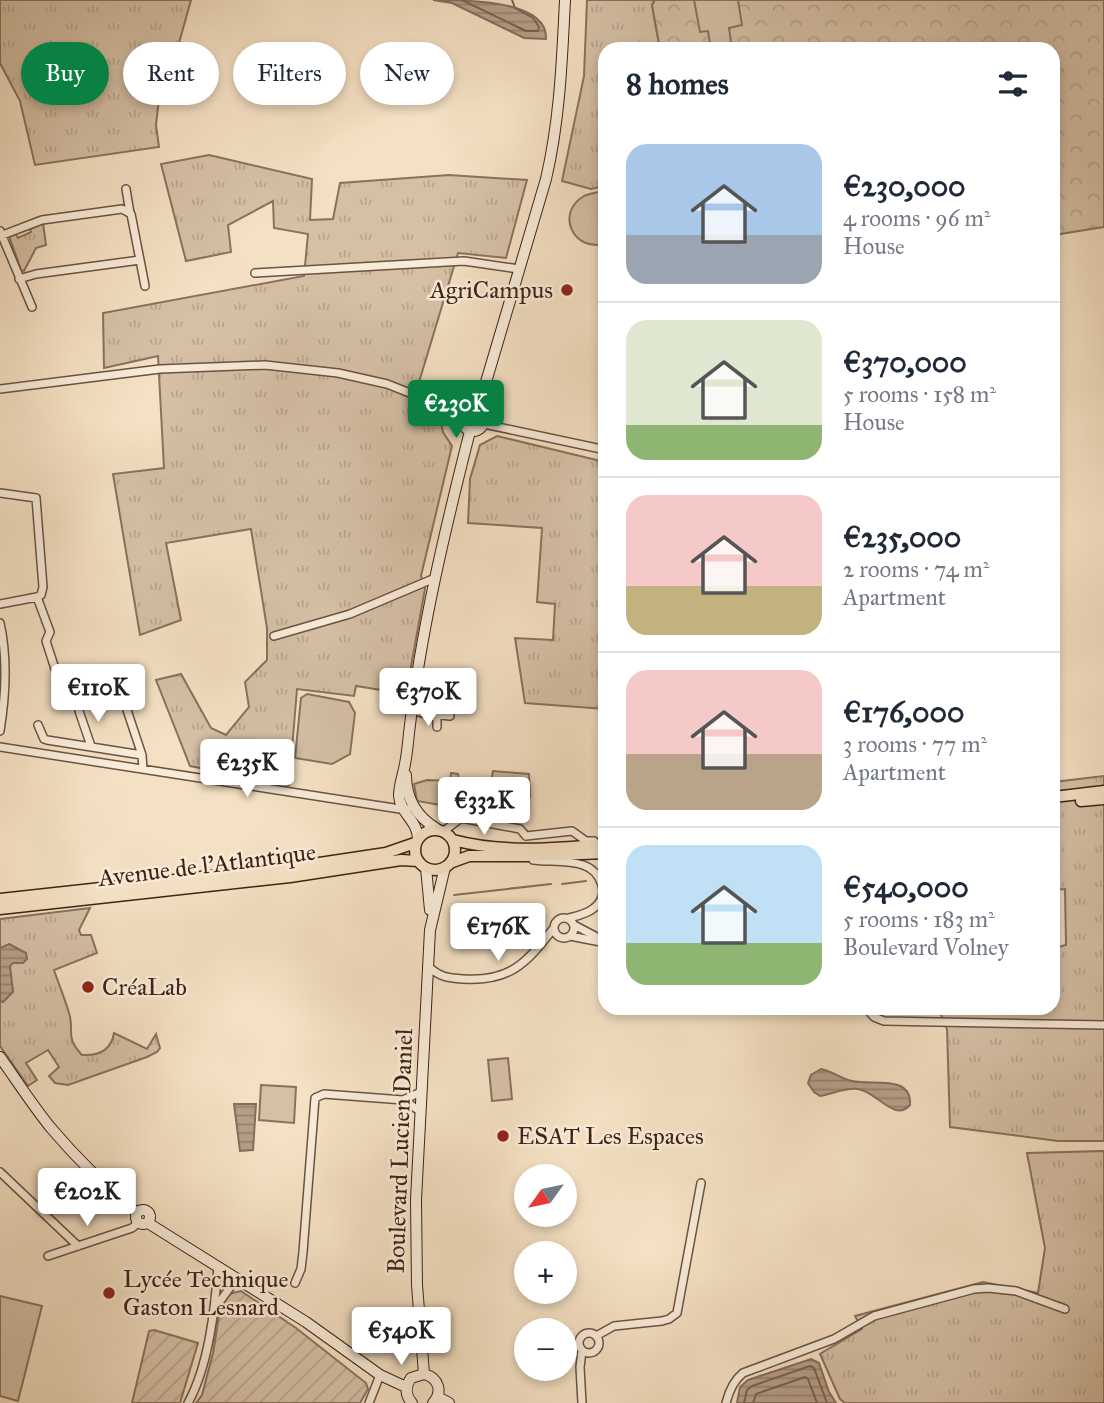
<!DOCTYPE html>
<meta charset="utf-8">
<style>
body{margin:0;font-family:"IM FELL Great Primer",serif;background:#f2f2f3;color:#1f2937;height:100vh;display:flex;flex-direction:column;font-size:26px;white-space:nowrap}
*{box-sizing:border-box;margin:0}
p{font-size:23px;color:#747a83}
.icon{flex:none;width:38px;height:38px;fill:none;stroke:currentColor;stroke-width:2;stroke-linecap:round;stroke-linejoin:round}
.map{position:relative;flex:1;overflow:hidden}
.side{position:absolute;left:598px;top:42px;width:462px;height:973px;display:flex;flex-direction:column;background:#fff;border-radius:21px;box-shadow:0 4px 10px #0003}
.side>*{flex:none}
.hud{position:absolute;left:21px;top:42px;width:472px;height:63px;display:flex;gap:14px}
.needle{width:46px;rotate:237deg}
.buttons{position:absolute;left:514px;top:1164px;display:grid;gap:14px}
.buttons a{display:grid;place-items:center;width:63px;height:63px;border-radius:50%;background:#fff;box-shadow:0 4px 10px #0003;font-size:35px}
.price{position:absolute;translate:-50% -60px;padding:0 16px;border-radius:7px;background:#fff;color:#222;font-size:23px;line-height:46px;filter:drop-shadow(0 2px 4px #0008)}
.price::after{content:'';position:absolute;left:50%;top:42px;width:21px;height:16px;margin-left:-10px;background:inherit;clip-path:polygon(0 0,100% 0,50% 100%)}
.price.selected{background:#0b8043;color:#fff}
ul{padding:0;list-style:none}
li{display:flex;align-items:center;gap:21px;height:175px;padding:0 28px}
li+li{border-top:2px solid #e0e1e3}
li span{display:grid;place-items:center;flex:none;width:196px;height:140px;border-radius:21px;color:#555}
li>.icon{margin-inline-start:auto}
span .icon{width:84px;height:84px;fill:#fffc;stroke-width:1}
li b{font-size:30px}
h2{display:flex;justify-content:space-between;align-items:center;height:84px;padding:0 28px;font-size:30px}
.pill{padding:0 24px;border-radius:32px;background:#fff;box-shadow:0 4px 10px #0003;font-size:24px;line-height:63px}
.pill.selected{background:#0b8043;color:#fff}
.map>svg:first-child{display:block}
</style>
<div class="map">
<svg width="1104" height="1403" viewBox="0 0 1104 1403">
<defs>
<pattern id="grass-tufts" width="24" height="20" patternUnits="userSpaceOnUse" patternTransform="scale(1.75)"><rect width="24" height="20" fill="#d5c0a6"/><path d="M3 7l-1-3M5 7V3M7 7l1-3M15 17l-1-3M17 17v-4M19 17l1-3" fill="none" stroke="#b8a58e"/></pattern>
<pattern id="forest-crowns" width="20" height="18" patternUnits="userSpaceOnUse" patternTransform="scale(1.75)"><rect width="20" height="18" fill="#d5c0a6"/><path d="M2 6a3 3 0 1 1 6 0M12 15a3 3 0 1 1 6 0" fill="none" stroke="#b8a58e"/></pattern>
<pattern id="garden-furrows" width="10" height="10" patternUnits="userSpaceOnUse" patternTransform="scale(1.75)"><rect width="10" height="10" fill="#d5c0a6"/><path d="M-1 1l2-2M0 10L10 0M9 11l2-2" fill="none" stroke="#b8a58e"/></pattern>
<pattern id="water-rules" width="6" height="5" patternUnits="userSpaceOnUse" patternTransform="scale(1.75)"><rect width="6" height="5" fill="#b69f89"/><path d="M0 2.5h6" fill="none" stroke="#95816f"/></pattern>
</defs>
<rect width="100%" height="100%" fill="#f4e0c3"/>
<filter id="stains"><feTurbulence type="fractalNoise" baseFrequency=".00286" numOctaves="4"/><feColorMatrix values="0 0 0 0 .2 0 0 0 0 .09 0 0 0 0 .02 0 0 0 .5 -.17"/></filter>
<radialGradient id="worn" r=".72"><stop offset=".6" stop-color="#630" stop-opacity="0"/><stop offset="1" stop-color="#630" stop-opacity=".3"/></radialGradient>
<path fill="url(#grass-tufts)" stroke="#8a715e" stroke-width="2" d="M0,0H191L169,79L159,98L156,125L159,147L35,165L20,101L0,63Z
M587,0H655L652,5L660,49H606L605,186L591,189L562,181L584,76Z
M209,155L312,179L310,220L333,219L340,183L449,175L527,180L506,258L458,253L413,402L440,418L443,432L452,446L421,576L425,589L406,694L356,686L354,696L297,689L289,785L190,766L156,680L181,674L211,728L226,735L249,707L245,682L267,660V628L251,529L166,543L181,620L140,635L113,474L164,468L158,356L104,368L103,313L304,276L308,234L274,228L273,201L228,225L231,252L186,261L161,164Z
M43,223L46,245L36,248L24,271L21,270L9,236L15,233L18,238L31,232L30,228Z
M497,436L605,462V709L525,703L515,638L553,640L555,604L537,602L542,528L468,523L470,479L480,445Z
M493,771L529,774L530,797L526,800L518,801L515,818L417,801L414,784L427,780L450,781L451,773L458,774L459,780L491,782Z
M1104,776V1141H1058L950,1127L947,1029L938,1008H1054V948L1066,945L1065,889L1054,890V782Z
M90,908L79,930L81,935H91L97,953L54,970C59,985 65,999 69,1013C75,1031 64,1036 82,1055C98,1056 111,1051 114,1033L147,1049L156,1034L160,1048L157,1052L147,1057L68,1085L55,1083L49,1076L59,1067L48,1050L26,1063L37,1080L28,1086L0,1046V919Z
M1104,1151V1403H845L840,1399L820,1354L862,1329L855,1316L983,1282L1038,1293L1045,1248L1027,1153Z"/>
<path fill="url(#forest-crowns)" stroke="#8a715e" stroke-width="2" d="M655,0H1104V227L1054,235V49H660L652,5Z"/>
<path fill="url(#garden-furrows)" stroke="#8a715e" stroke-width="2" d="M241,1291L296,1328L366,1383L368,1389L360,1403H196L202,1395L213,1353L221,1303L229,1294Z
M154,1330L198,1343L180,1403H132L149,1331Z"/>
<path fill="#d5c0a6" stroke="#8a715e" stroke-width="2" d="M694,0H738L742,25L729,28L732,49H711L708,31L700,32Z
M605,191V244C573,252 555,213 584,196C590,193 598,192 605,191Z
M307,694L349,702L355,713L350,754L332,764L295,758L301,698Z
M508,1058L512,1099L492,1101L488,1060Z
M261,1085L296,1087L294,1123L259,1120Z
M0,1296L42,1306L18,1401L0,1396Z"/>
<path fill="url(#water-rules)" stroke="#866d5b" stroke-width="2" d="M433,0C468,0 548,0 546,39L524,38L452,3Z
M9,944L26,953L27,959L23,963H13L10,966L13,992L3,1002L0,1001V948Z
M821,1069C832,1071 841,1079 852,1081C873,1086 912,1074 910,1105C895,1123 876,1091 858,1089C845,1087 833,1094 820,1096L814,1092L808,1083L811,1075Z
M234,1104H256L253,1150L240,1151Z
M811,1359L819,1363L829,1392L836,1403H737L740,1387L748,1380Z"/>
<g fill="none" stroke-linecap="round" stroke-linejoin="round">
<path stroke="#7a6050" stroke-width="2" d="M462,0L526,31H538L539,27L533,18L515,8L512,0
M744,1403L747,1390L752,1386L810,1366L814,1368L827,1403
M753,1403L756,1394L805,1377L808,1379L817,1403"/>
<path stroke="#866d5b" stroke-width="2" d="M562,884L586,881
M454,895L551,884"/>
<defs>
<path id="street" d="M126,189L130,213
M0,231L32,307
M0,236L42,220L122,209L131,214L140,260L36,274L19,279
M140,260L145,286
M255,273L464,261L519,269
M0,389L160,369L265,365L338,373L387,384L463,414
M484,424L606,450
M0,493L36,498L43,587L41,595L37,597L0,604
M37,597L50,632L46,641L58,678
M0,623C8,659 6,694 0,731
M274,636L350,614L435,578
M126,707L142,755L143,769
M412,710L422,713L450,716
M79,711L91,746
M38,725L44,739L47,740L142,755
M437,727V714
M0,747L400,809H407
M444,831L461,818L520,829L526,836
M526,836L572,831L586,841H594
M533,860C549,862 568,860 583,865C601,871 611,895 594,908C587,914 577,916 569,918
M554 928a10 10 0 1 1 20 0a10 10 0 1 1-20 0Z
M574,925L595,936
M570,936L606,943
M428,966C439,977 448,978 463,979C509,982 526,964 553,929
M866,1008L874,1017L884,1021L1104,1025
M403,1100L420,1111
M0,1172L78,1246
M48,1256L132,1228L138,1223
M295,1283L301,1269L303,1252L315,1098L324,1094L403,1100L421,1092
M215,1308L237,1278
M579 1343a10 10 0 1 1 20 0a10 10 0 1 1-20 0Z
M596,1336L614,1326L662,1321L669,1319L677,1313L701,1183
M188,1403C209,1365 215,1308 218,1266
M369,1403L380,1375
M582,1403L580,1367L582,1351
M726,1403C729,1391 733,1381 743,1373L834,1339L874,1316L974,1289L988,1288L1016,1291L1065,1309"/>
<path id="secondary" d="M462 420a11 11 0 1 1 22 0a11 11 0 1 1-22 0Z
M478,409L546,179C560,119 562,60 565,0
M406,775C406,799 417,817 437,829
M418,838C417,820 400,813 399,796C399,785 403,775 405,764C407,754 408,743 409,733C421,630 445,530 470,431
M426,868L430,910
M0,1057C17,1081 33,1106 51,1128C78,1160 106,1187 137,1213
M136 1217a7 7 0 1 1 14 0a7 7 0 1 1-14 0Z
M148,1223L306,1322L380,1375L406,1387
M424,1374L417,1285L416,1200L430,930L445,867
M438,1397L449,1403
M412,1403C405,1395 405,1387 411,1378L424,1374C439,1378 443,1392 433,1403"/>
<path id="primary" d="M1054,797L1104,791
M1081,801L1104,799
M415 850a20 20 0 1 1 40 0a20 20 0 1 1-40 0Z
M453,840C502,853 555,849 606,844
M450,863L469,856H530L606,853
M0,899L293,867L386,853L415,843
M0,909L290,877L401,860L418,861"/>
</defs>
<use href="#street" stroke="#6c5242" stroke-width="10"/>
<use href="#secondary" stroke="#3e2217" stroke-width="12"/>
<use href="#primary" stroke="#3e2217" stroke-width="13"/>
<use href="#street" stroke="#f8ebd8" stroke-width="7"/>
<use href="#secondary" stroke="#f8ebd8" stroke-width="10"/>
<use href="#primary" stroke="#f4e0c3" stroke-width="10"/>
</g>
<g fill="#8f2418" stroke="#f8ebd8" stroke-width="2.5">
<circle cx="567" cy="290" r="7"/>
<circle cx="88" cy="987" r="7"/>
<circle cx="503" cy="1136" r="7"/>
<circle cx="109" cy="1293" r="7"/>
</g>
<g text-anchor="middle" stroke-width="5" stroke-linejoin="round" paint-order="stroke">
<g font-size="24" fill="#3e2217" stroke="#f8ebd8" text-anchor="start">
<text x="553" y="298" text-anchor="end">AgriCampus</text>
<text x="102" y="995">CréaLab</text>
<text x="517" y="1144">ESAT Les Espaces</text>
<text x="123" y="1287">Lycée Technique<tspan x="123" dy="28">Gaston Lesnard</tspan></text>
</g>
<g font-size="24" fill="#3e2217" stroke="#f8ebd8">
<text transform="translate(207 865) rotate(-7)" y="8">Avenue de l'Atlantique</text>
<text transform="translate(400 1151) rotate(-88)" y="8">Boulevard Lucien Daniel</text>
</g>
</g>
<rect width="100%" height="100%" filter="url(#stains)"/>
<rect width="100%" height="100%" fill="url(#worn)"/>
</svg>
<div class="buttons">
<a><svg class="needle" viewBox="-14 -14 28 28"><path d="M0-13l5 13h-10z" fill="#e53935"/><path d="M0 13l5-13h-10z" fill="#747a83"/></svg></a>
<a>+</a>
<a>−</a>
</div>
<b class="price selected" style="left:456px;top:440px">€230K</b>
<b class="price" style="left:98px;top:724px">€110K</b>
<b class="price" style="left:428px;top:728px">€370K</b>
<b class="price" style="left:247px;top:799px">€235K</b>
<b class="price" style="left:484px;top:837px">€332K</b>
<b class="price" style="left:498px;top:963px">€176K</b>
<b class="price" style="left:87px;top:1228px">€202K</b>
<b class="price" style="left:401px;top:1367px">€540K</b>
<div class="hud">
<a class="pill selected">Buy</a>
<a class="pill">Rent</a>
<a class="pill">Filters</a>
<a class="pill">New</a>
</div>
<section class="side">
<h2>8 homes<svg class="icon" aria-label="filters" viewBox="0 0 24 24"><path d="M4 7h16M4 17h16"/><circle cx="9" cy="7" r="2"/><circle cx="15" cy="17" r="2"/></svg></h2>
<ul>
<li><span style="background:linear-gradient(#a9c7e8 65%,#9aa5b1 0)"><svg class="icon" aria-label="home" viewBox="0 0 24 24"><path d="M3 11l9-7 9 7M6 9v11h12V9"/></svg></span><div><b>€230,000</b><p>4 rooms · 96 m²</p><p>House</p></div></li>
<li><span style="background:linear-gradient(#dfe7d0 75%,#8fb573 0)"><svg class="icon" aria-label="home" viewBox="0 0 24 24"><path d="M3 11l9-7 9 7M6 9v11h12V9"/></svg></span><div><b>€370,000</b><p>5 rooms · 158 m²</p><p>House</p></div></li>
<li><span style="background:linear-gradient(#f6c9c9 65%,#c2b280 0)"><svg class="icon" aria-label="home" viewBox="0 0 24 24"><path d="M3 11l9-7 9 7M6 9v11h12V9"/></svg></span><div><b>€235,000</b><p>2 rooms · 74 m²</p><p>Apartment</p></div></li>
<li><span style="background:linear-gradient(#f6c9c9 60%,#b9a48a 0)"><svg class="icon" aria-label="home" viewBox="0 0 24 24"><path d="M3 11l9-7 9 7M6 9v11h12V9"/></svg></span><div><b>€176,000</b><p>3 rooms · 77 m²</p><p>Apartment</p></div></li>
<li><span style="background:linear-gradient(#bfe0f5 70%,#8fb573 0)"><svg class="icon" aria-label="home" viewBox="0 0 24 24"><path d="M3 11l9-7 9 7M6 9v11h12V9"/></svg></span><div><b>€540,000</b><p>5 rooms · 183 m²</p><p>Boulevard Volney</p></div></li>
</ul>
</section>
</div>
